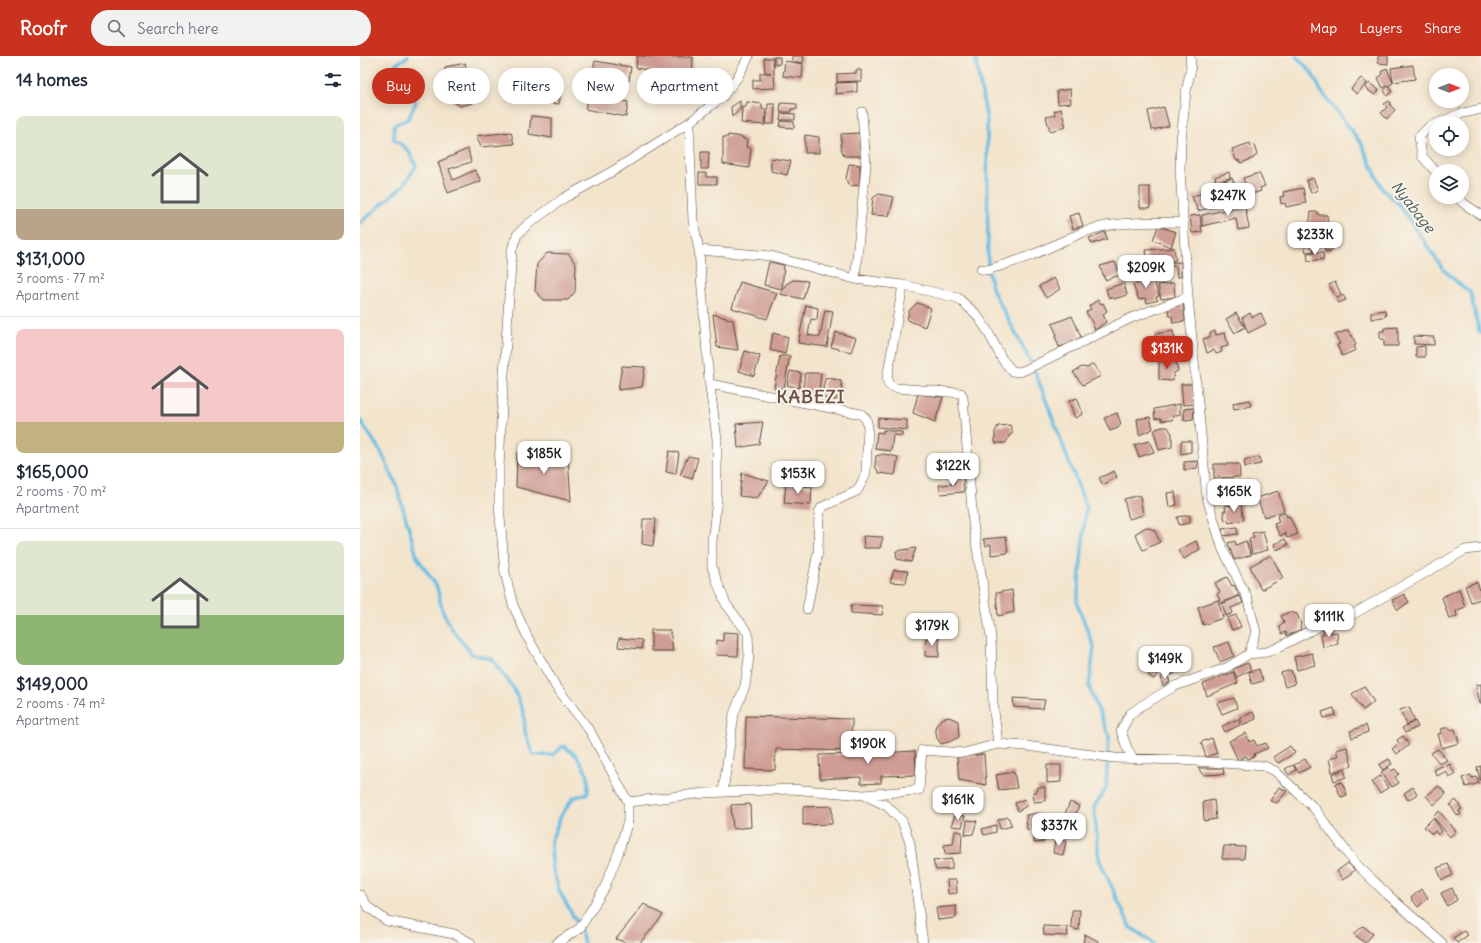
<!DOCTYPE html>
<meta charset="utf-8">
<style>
body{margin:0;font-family:Delius,sans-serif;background:#f2f2f3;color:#1f2937;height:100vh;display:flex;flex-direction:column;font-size:15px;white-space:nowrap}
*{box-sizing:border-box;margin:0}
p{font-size:13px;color:#747a83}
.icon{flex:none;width:22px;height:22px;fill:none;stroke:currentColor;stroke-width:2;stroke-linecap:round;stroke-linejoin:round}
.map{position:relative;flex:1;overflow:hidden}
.details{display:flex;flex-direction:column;background:#fff;width:360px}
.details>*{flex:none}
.top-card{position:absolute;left:12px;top:12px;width:380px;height:36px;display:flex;gap:8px}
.needle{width:26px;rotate:90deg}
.tools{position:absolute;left:1069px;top:12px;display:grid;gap:8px}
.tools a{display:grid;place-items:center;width:40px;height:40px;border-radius:50%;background:#fff;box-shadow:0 2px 10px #0003;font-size:20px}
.price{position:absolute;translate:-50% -34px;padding:0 9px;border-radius:8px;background:#fff;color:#222;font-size:13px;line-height:26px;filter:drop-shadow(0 1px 2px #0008)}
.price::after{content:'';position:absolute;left:50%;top:24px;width:12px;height:9px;margin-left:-6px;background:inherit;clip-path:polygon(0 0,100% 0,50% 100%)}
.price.active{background:#c8321e;color:#fff}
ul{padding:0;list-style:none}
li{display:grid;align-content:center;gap:8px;height:212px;padding:0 16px}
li+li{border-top:1px solid #e0e1e3}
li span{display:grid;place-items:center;height:124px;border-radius:8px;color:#555}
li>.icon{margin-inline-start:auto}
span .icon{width:72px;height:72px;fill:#fffc;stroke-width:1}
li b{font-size:17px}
h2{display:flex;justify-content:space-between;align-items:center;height:48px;padding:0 16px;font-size:17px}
.chip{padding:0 14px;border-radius:18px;background:#fff;box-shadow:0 2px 10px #0003;font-size:14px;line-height:36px}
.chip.active{background:#c8321e;color:#fff}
header{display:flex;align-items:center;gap:24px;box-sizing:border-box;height:56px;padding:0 20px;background:#c8321e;color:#fff}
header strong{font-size:19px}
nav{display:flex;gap:22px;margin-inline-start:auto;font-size:14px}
.search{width:280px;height:36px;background:#f2f2f3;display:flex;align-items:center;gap:10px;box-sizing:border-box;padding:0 14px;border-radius:22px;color:#747a83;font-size:15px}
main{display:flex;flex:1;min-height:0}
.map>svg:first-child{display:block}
</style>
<header>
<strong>Roofr</strong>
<div class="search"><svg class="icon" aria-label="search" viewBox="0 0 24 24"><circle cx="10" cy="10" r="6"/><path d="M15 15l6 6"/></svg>Search here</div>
<nav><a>Map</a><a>Layers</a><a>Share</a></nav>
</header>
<main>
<section class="details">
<h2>14 homes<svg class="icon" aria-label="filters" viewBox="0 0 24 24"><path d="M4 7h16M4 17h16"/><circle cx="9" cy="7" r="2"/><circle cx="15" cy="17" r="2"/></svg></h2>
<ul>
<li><span style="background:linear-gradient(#dfe7d0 75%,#b9a48a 0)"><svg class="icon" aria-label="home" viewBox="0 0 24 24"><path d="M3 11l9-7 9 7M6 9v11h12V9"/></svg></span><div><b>$131,000</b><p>3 rooms · 77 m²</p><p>Apartment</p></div></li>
<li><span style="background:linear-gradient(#f6c9c9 75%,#c2b280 0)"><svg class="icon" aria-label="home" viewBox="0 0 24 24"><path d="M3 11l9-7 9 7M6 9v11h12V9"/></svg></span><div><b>$165,000</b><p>2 rooms · 70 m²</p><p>Apartment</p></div></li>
<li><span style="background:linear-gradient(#dfe7d0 60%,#8fb573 0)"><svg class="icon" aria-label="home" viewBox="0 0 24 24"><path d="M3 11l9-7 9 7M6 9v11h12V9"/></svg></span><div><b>$149,000</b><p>2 rooms · 74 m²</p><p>Apartment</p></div></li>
</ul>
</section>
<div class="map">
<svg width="1121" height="887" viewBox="0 0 1121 887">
<rect width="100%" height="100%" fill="#f7f3e8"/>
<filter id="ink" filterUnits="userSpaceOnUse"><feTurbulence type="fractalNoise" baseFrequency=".025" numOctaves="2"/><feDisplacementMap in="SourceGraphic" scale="8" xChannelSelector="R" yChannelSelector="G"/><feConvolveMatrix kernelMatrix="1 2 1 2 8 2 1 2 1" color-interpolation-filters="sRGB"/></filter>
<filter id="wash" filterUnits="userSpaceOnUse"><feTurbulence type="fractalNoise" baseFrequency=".012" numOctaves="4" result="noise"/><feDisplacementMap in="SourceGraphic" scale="16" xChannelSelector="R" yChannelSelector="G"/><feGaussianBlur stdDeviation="0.9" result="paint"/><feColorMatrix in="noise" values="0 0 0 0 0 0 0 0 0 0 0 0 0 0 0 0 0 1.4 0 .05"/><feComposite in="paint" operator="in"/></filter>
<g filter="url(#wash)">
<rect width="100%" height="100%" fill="#f3e4cc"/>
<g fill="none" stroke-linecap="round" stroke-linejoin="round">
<path stroke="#68bde4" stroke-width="3.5" d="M615,0L627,65L628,214L633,235L673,310L726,451L717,548L734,591L729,631L749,680L746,733L734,751L739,803L770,871L794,887
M936,0L952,17L961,35L1001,87L1023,134L1038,147L1083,213L1098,227L1110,236L1119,275L1121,277
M0,167L44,129L56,110L48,94L34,83V69L48,63L56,46L35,9L48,0
M0,364L21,396L36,428L57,501L77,531L82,554L92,573L112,598L132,603L154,633L164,658L165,676L173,699H193L203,690L216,699L228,719V737L213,742L201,760L191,785L192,811L200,837L220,872L224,887"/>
</g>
<g id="blocks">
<path fill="#cf9d94" d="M277,0L333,1L332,22L276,12Z
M432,0H444L443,7L432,6Z
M1018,0H1028V8L1018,7Z
M414,1H420V8L414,9Z
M404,2H413L415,32L393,33V24H400V17H411L405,16Z
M235,5L271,11L269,25L231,22Z
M425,5L443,8L442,22L423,20Z
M105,7L107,17L86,20L85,11Z
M1053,9L1055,23L1033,26L1031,12Z
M1027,12L1033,27L1023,32L1018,22L1023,18L1022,15Z
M496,14H501V25L477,26V18L496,17Z
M108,22L113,47L100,50L91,44L89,31L90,24Z
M1001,22L1007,27L997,38L991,33Z
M167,24L202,30L199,48L166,44Z
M497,26V36L475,38L476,27Z
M1009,27L1019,34L1015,39L1005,32Z
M1029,30L1032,36L1027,40L1024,34Z
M710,33L711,47L698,48L697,35Z
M229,39L268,46L266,61L225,53Z
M380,45V53L372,61L371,51Z
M1029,45L1031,47L1030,49L1035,54L1027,63L1021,57L1027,51L1024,48Z
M387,46L402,48V53H406L405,69L381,67L382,51H386Z
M421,47L437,48V53H431V56H420Z
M408,48H415L414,68H406Z
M804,51L809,70L792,74L788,55Z
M701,53L706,71L690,75L686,61L695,59L694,55Z
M421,57L435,58V64H420Z
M171,60L192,62V82L169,78Z
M421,65L434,66V72L420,71Z
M151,76L154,88L121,91L116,80Z
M499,77L502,100H484L481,92V78Z
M368,79L383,81V83L387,84L386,91L391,92L389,112L363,108V81H368Z
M445,79L459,81V97H445Z
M890,87L891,90L894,89L897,99L894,101V102L881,107L880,105L876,104L872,93Z
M108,93L111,106L89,113L93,124L115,114L121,125L88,137L78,106Z
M341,96H349L348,113H341Z
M411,102L431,105L427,119L411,115Z
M489,108L500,109V129L489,130L486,123Z
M869,116L870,122L856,126L855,121Z
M339,117H346V121H357V128H339Z
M899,117L905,130L900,132L901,135L889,139L883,122Z
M872,122L878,137L876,138V140L867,144L866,141L863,143L857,128Z
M953,122L958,134L951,137L946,125Z
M780,131H790V152H780Z
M943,132L946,147L926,151L925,147L921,148L920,141L924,140L923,136Z
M851,135L856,150L838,155L832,140Z
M519,138L534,141L529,160L511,159L513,142Z
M885,150L889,172L878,174L876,162L842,170V159Z
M951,156H958V159H967L968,173H949Z
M719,157L723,170L713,173L709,160Z
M840,159L842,176L832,177L830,160Z
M798,170L816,176L811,191L793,184Z
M963,174H970L972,195L965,196Z
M745,176L747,183L732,188L729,182Z
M949,177L954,195L946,196L941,179Z
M814,192L816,204L788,207L786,194Z
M963,196L964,203L948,205L947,197Z
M187,197L209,198L216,209L215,236L208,244H184L175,235L177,208Z
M409,206L424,209L422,233L404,229Z
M755,206L760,219L745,224L740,210Z
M821,206V221H817L816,210L795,212V207Z
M785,219L786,222L792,220L799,240L796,241L798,244L787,247L785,242L779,244L773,229L778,227V222Z
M694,222L700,233L686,242L679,230Z
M433,224L448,225L443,243L420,238L426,228Z
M380,226L417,237L407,263L372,252Z
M975,226L981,238L976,241L969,229Z
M764,227L767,239L754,243L752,241L749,242L746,233Z
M814,227L815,241L801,243L798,229Z
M983,239L986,244L979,247L976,243Z
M738,244L741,248L743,247L747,255L743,258L746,266L735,274L732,266L726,256L731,253L729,250Z
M557,247L571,252L565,271L547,264L549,255Z
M823,247L825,265L813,267L812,260H809L808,252Z
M446,249L458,252L457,264L451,263L448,279L460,281L465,254L473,255L467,291L438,287Z
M1025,254L1026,260L1011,263V256Z
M876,257L885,271L875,277L866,263Z
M890,257L892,261L901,257L906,268L888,277L882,262Z
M353,258L373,264L378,294L357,291Z
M712,260L721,281L710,288L699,291L695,280L697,279L692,268Z
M1038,271V290H1024V283H1020V275H1024V272Z
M988,274L990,279H992L996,289L994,290L996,294L982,300L977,289L980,288L975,279Z
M813,275L816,288L798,291L795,278Z
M855,275L856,279L865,277L868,290L861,292L862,296L856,298L854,294L847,297L843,283L850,281V277Z
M476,276L496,282L491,296L471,291Z
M413,277L428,281L425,298L410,294Z
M1054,280L1074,281V289L1054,288Z
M1065,290V301H1056V291Z
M385,295L400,300L394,320L379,315Z
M420,300H430L424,332H414Z
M799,305H816L818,315L814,317L813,325L799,324Z
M733,308L741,320L723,329L713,316L722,311L727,312Z
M262,310L285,311L282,331L258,334Z
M430,315L441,317L439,332L427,329Z
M445,317H461L459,336L447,338L443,331Z
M470,322L481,325L482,337L476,344L466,343L462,338L465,323Z
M821,328H833L834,348L823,349Z
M558,338L583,341L575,366L553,357Z
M717,342L723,358L715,362L709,345Z
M889,344L891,350L874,353L873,347Z
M820,348V358L813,360L812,364L801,365V362L795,363L794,353Z
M834,352L833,363L824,364V353Z
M757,357L761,368L758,372L750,375L744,362Z
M790,361L793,373L779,379L777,363Z
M518,362L547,364V374L518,371Z
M403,366L399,388L378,392L376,368Z
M650,369L653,377L649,380L646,387H635V376L638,370Z
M802,371H808L812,378V391L799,394L794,376L796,373Z
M523,374L542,376V380L533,379L531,395L515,393L517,376L523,377Z
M789,385L794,396L779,401L774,389Z
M821,385H831V396L821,398Z
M309,395L319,397L316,418L306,416Z
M157,397L208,402L211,445L156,431Z
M523,398L538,401L535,419L519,417L515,410L516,400Z
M328,400L338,402L332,423L320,419Z
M899,401L901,408L885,411L884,404Z
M839,405L837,412L824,414V406Z
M854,408H879L880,421L854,422Z
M754,415L757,421L743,429L739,422Z
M382,417L409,425L397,442L379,440Z
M595,421H603L604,436L581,438L579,429L594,428Z
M854,425H867V434L854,435Z
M426,428L452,431L451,449L424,447Z
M918,435L924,455L904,461L897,442Z
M815,436L817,449L809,451L807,437Z
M780,439L783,459L769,463L764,443Z
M881,448L884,464L869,467L868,464L865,465L863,455H866L865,450Z
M925,457L927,461L929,460L938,478L927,482L925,477L920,480L914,468L919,466L917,460Z
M830,459V467L819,469L817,461Z
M283,463H296L293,490L282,488Z
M786,471L794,474L800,486L783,494L775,478Z
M877,471L878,478L863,480L862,473Z
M903,475L908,494L892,498L889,483L894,481L892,477Z
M503,480L523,481L520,492H504Z
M646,481L648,497L631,499V488L626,490L623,483Z
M925,483L928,489L916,494L914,488Z
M836,485L840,493L824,503L818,494Z
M875,485L876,489L886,485L891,499L874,504L868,487Z
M556,492L551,506L537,503L536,495Z
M911,499L923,522L901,534L890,510Z
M534,514L548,515L546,527L530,526Z
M867,521L872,530L874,529L879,539L861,547L857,538L860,536L855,527Z
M1117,526L1121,537V543L1111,546L1105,530Z
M1099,533L1105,551L1096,555L1097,560L1089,563L1082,541Z
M652,534L654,556L638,560L636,537Z
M1044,538L1049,546L1038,554L1032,544Z
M880,540L883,547L871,552L873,557L866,560L862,548Z
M858,544L863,562L843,569L838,551Z
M491,549L523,550L522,559L491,557Z
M929,556L937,558L941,568L940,569L941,573L927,580L926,576L922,578L919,570L924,566L921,560Z
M876,559L881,571L872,574L867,562Z
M970,572L971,577L977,576L978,588L963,591L961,579L964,578L963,573Z
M291,574H310L313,595H291Z
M363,576L379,577L378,600L356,599L357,584L363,585Z
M259,582L282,584V593L258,591Z
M566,582H579V601L565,600Z
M869,586L874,600L860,606L854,591Z
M796,591L804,596L799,602L792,598Z
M952,597L955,609L937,614L934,601Z
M787,598L796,605L794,609L784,602Z
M812,603L821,612L812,619L805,609Z
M798,607L803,611L794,623L788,619Z
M888,607L891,614L877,621L873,613Z
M899,613L903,625L892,628L889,616Z
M931,614L935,628L925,631L921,617Z
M873,616L878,627L847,640L843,628Z
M807,618L810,626L803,630L801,621Z
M1121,628V648H1120L1116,629Z
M1004,630L1014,646L1003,654L992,638Z
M653,642L685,644L683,653L654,651Z
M874,642L877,652L862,658L857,647Z
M1049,651L1055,665L1047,669L1040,654Z
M974,652L976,659L964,662L962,656Z
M893,656L896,663L882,669L879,662Z
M386,660L492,663L491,695L416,693L415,714L385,713Z
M589,661L598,665L599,681L589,686L581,688L577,682L575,671L581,663Z
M878,663L880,669L865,676L862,670Z
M1055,665L1058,671L1045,677L1042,672Z
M1006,669L1008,676L992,682L990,675Z
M1089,671L1090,674L1095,673L1099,687L1082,692L1078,678L1082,677L1081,673Z
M886,677L889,686L894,684L897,690L906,687L908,692L894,698L895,700L888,703L886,700L878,704L869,685Z
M1043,680L1049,689L1037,698L1032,693L1039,687L1037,684Z
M852,682L857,697L846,701L841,686Z
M519,689V697L555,695L556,719L521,720V727L501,728V721L460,723L459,699L499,698L498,690Z
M930,690L935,697L918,707L913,701Z
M987,691L992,710L972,716L969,703L978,700L976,694Z
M1078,693L1087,704L1080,708L1071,697Z
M624,698L626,729L599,724L597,702Z
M945,703L950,711L939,717L934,709Z
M1029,703L1032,708L1023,714L1019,709Z
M1090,708L1095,718L1089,721L1086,715L1077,720L1074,714L1082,710L1083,712Z
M687,709H701V726L687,727Z
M933,709L936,714L929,719L925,713Z
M1121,710V724H1120L1117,711Z
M1028,711L1031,715L1035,713L1039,718L1035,721L1039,727L1032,731L1021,716Z
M838,712H863L864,718L843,719Z
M984,714L986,721L974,725L972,718Z
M654,716L657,732L639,734L636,719Z
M1111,719L1112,722L1117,721L1119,727L1106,731L1102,722Z
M1020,720L1028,732L1020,737L1012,726Z
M982,726L987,739L981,741L975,728Z
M1079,730L1086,738L1074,749L1066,740Z
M678,731H685V745L674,746L673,736H677Z
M919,731L927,735L917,747L910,745Z
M1053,731L1057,738L1048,744L1044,737Z
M665,743L668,749L658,755L655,747Z
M854,744L856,763L844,765L843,746Z
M1096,744L1102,753L1099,755L1101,758L1098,760L1090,749Z
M710,746L719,750L709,774L700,770Z
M390,748L391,771L373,773L371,749Z
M472,750V768L443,769V751Z
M1079,755L1096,775L1090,781L1073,761Z
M679,757L680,771L667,774L666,759Z
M595,759L605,760L602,771L591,770Z
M648,761L652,770L640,773L638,764Z
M1073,762L1082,775L1078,779L1075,775L1072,778L1064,771Z
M607,764L617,765L613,778L605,779Z
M636,769V776L624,779L622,773Z
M683,774L684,786L674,787V776Z
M595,775L602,776L601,797L585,798L584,789L593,788Z
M695,783L706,785L703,799L693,797Z
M864,790L885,791L884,803H862Z
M592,803V813L576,814L573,805Z
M988,807L995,814L983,824L977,815Z
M1088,808L1093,819L1082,824L1077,812Z
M587,824H596L597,837L588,838Z
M1092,832L1097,844L1087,850L1081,837Z
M1061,833L1068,842L1058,851L1051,842Z
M284,848L303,859L280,887H267L256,883Z
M596,850V862L578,864L576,852Z
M712,854H720L719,874L711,872Z
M683,870L707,871L708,880L684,879Z
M1003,870L1013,878L1005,887L994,878Z
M1104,875L1108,879L1097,887L1093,882Z
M725,878L738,885V887H723Z"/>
</g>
</g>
<g filter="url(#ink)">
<use href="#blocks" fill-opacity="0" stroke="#574638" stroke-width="1"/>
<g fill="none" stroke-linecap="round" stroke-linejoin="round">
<defs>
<path id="street" d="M330,66V92L333,165L339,194L349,324L357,383V444L352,486V511L358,528L366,548L388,577L389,602L385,630L374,658L363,736
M1078,67L1099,58L1121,53
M1076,68L1069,71L1059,81L1062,100L1076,116
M1098,141L1103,147L1121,159
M339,194L411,200L495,223L543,229L598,242L616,258L627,274L642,303L652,315L659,316L665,314L771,262L828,241
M621,213L628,214C642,209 658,205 672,199C695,190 721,174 746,170C772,165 798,167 823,166
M495,223L506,109L502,56
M543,229L527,323L529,329L536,332L601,337L603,341L613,467L631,581L633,647L638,688
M350,328L501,358L506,363L508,371L506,416L502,426L497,435L462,451L459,456L458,496L447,553
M889,598L907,596L915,593L971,564L990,560L1105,494L1121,492
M773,702L767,692L761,675L770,658L781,650L815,630L866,612L889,598L896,576L887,541L863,494L847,442L828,241L820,113L821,85L826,36L831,12L830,0
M504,739L559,734L562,694L604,697L638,688L666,690L755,702L821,704L904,710L915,715L954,752L994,806L1027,838L1082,887
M268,746L345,737L431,733L504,739L527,750L542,765L550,787L563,887
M0,839L8,851L27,865L94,878L111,887
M197,887L220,872L244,833L258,798L268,765V746L230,675L195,629L168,582L153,549L145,517L139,450V412L142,349L152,193L157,179L167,169L204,142L253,115L330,66L363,40L377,22L389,0"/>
</defs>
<use href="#street" stroke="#574638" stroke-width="10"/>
<use href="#street" stroke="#fff" stroke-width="9"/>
</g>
</g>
<g text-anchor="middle" stroke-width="4" stroke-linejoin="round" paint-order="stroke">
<g font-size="15" font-style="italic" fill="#485659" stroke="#f7f3e8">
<text transform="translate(1053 151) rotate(52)" y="5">Nyabage</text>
</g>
<g font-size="18" font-weight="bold" letter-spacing="1" fill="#6f5247" stroke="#f7f3e8">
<text x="451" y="347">KABEZI</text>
</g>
</g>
</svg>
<div class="tools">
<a><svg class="needle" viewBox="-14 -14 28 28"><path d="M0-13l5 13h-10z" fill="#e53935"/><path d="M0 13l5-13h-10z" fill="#747a83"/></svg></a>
<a><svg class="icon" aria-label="locate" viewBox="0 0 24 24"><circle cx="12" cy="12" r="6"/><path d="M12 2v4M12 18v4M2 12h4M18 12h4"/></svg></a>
<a><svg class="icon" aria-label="layers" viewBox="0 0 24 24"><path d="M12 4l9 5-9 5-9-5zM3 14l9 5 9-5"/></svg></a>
</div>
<b class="price" style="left:868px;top:161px">$247K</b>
<b class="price" style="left:955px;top:200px">$233K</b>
<b class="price" style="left:786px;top:233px">$209K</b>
<b class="price active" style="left:807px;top:314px">$131K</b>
<b class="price" style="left:184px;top:419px">$185K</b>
<b class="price" style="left:593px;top:431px">$122K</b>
<b class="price" style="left:438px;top:439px">$153K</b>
<b class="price" style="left:874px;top:457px">$165K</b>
<b class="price" style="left:969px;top:582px">$111K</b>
<b class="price" style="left:572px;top:591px">$179K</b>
<b class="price" style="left:805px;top:624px">$149K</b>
<b class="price" style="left:508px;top:709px">$190K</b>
<b class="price" style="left:598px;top:765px">$161K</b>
<b class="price" style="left:699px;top:791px">$337K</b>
<div class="top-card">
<a class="chip active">Buy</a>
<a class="chip">Rent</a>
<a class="chip">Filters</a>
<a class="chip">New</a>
<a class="chip">Apartment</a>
</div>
</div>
</main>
